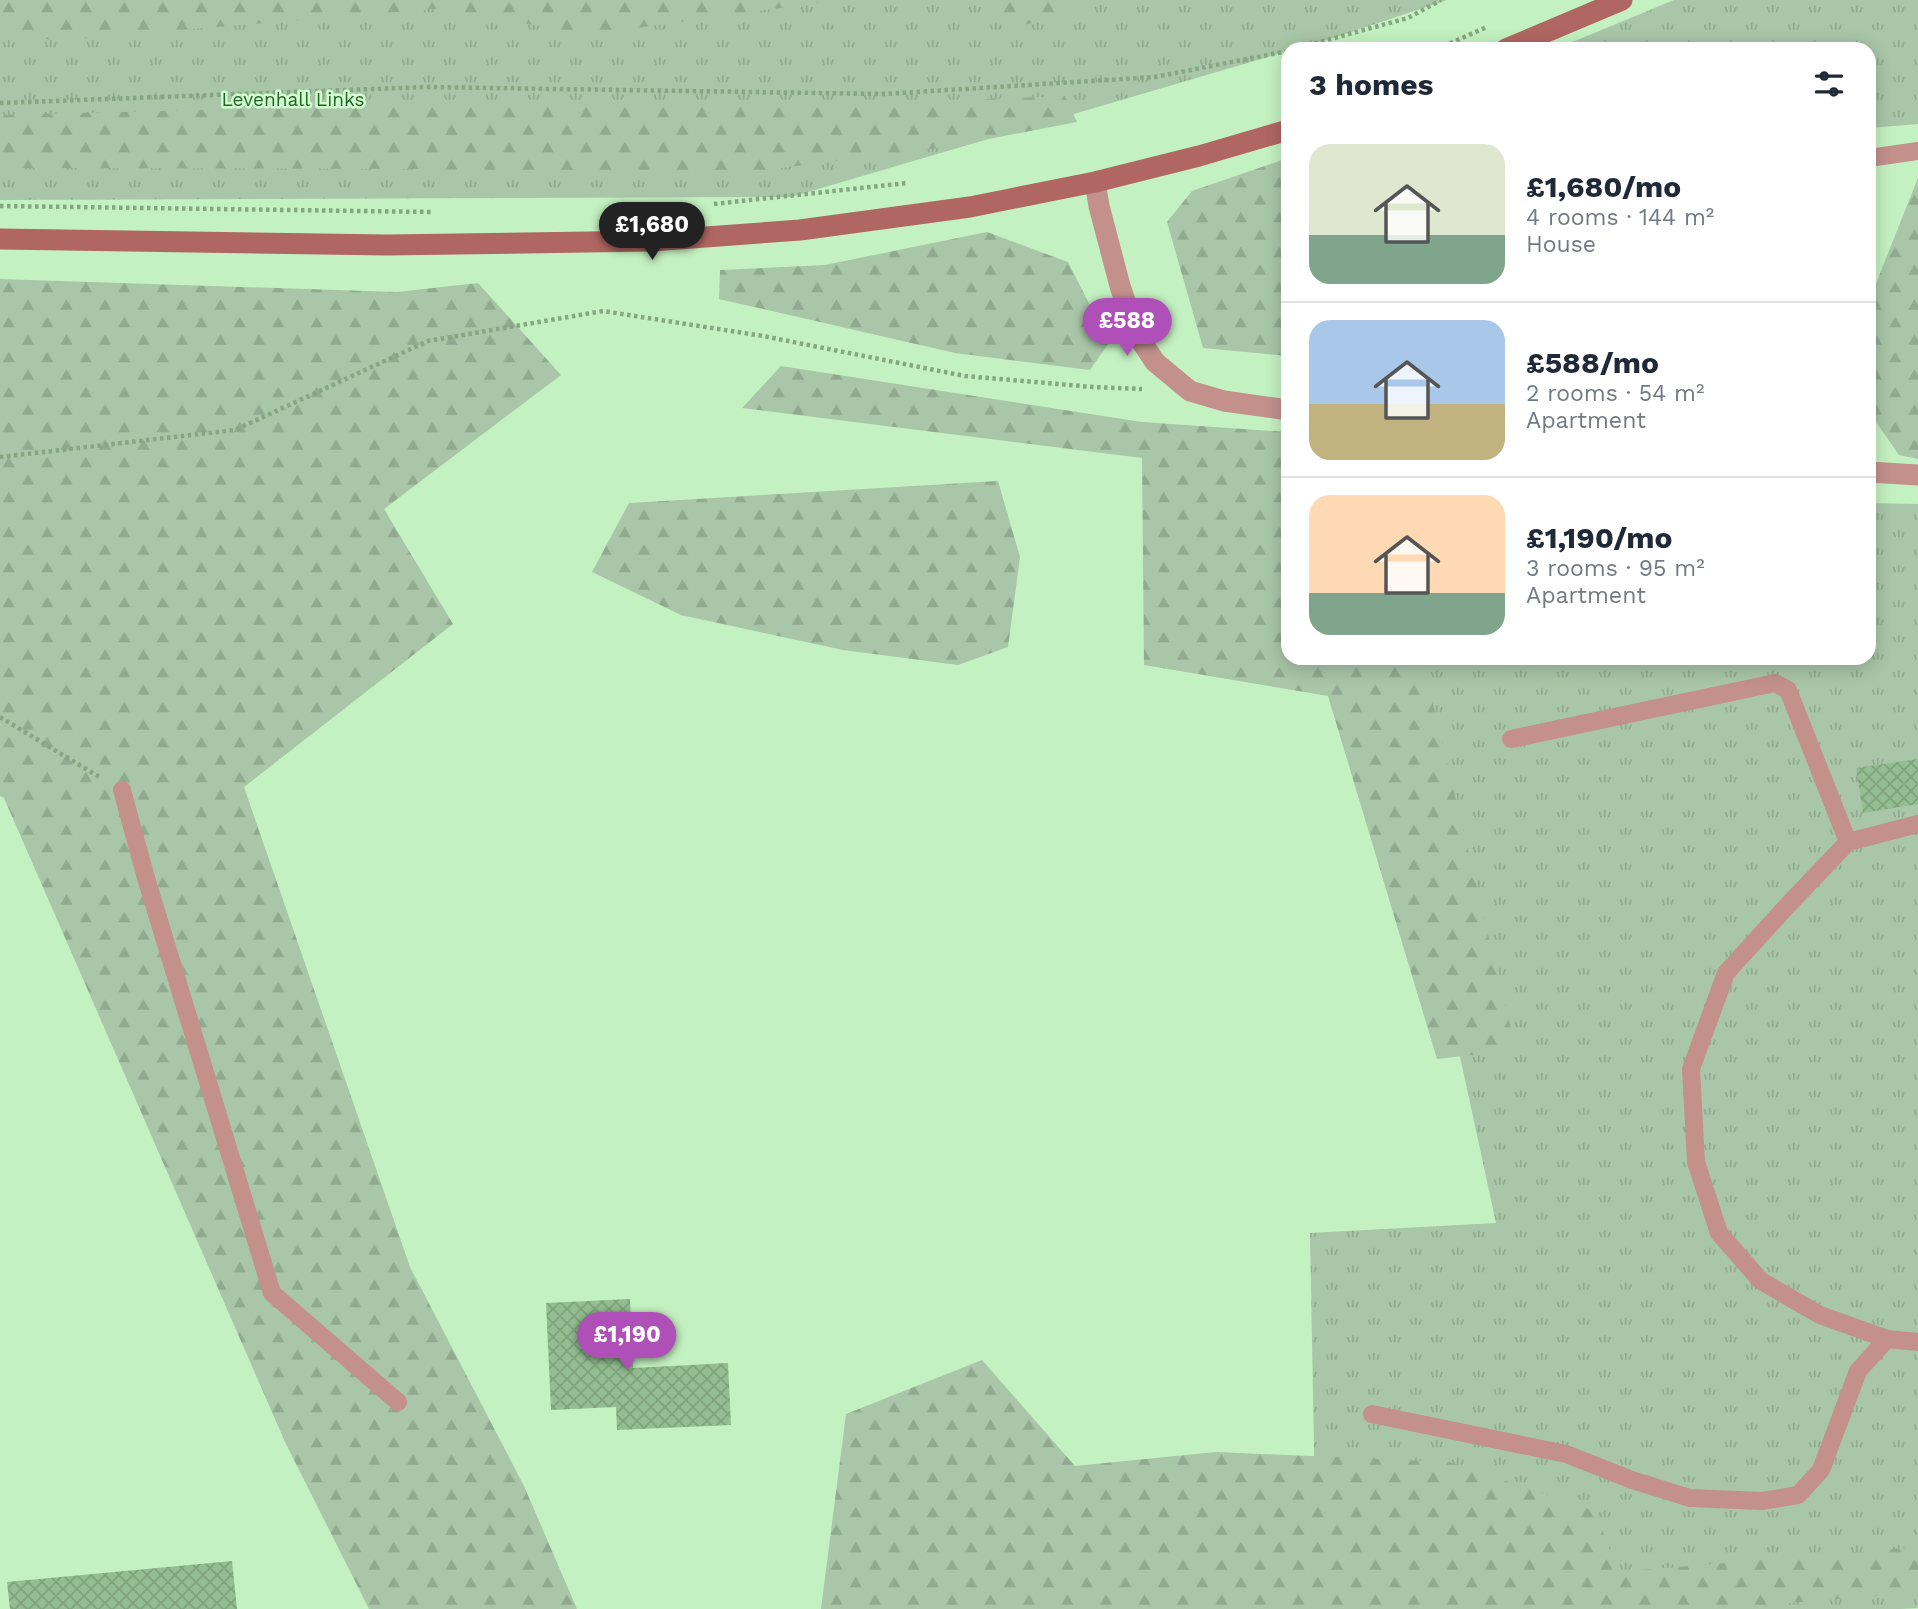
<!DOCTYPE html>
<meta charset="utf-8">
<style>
body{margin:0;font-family:"Work Sans",sans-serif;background:#f2f2f3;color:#1f2937;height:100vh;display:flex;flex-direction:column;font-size:26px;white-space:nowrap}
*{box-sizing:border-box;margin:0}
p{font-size:23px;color:#747a83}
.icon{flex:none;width:38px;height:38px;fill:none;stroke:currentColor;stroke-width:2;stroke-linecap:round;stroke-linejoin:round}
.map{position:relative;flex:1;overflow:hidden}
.side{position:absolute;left:1281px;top:42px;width:595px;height:623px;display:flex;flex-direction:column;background:#fff;border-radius:21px;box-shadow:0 4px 18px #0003}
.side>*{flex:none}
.price{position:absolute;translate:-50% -60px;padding:0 16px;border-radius:24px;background:#af50b9;color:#fff;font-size:23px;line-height:46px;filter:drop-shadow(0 2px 4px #0008)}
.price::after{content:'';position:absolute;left:50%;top:42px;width:21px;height:16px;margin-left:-10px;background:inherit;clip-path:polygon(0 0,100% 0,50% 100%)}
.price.selected{background:#222;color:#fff}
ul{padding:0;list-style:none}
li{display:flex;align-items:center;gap:21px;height:175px;padding:0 28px}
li+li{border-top:2px solid #e0e1e3}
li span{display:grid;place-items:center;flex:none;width:196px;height:140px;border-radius:21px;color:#555}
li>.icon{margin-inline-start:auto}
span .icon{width:84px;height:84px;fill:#fffc;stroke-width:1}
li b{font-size:30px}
h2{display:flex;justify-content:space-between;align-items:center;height:84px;padding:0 28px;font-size:30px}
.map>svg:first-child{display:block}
</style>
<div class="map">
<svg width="1918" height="1609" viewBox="0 0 1918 1609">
<defs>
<pattern id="grass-tufts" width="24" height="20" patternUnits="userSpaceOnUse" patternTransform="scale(1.75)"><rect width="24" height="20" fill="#a9c6a8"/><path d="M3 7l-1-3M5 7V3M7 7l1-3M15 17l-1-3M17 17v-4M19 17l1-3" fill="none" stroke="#90aa8f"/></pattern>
<pattern id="forest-firs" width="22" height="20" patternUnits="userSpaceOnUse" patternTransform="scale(1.75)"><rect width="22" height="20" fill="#a9c6a8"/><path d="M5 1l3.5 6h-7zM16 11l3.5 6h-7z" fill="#90aa8f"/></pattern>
<pattern id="building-cross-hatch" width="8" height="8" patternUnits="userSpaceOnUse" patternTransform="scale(1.75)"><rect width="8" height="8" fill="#93be91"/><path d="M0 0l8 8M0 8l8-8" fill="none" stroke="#7ea37c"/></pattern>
</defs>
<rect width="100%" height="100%" fill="#c4f1c1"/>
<path fill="url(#grass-tufts)" d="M0,0H1447L1336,37L1295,49H1288V51L791,197L0,200Z
M1674,0H1918V124L1869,128V49L1558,48Z
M1869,503L1918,504V1608L1900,1609H1317L1310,1233L1496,1223L1374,658H1869Z"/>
<path fill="url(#forest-firs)" d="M0,0H837L586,35L445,8L64,40L0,37Z
M972,0H1074L1069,14L1024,25Z
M1065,96L1077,122L947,147L739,173L420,169L0,168V115L201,110L544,104L780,107Z
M1288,158V356L1203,348L1167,222L1192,191Z
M1918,178V459L1899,455L1869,412V301Z
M987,232L1068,262L1109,343L1090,370L955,353L719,299L720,270L825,265Z
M0,279L397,292L478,283L561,375L384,509L453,624L244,787L410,1267L524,1486L577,1609H369L285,1442L4,798L0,796Z
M781,366L1142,422L1288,432V658H1422L1516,1050L1437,1059L1328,696L1144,665L1142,458L742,408Z
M998,481L1020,557L1008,647L958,665L843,650L681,615L592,572L629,503Z
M982,1360L1075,1466L1216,1452L1449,1462L1595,1511L1618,1572L1918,1547V1592L1719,1609H821L846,1414Z"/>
<path fill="url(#building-cross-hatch)" d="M1918,759V804L1863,813L1856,768Z
M630,1299L633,1368L728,1363L731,1425L617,1430L616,1407L551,1410L546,1303Z
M232,1561L237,1609H10L7,1582Z"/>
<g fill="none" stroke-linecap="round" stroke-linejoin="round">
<path stroke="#84a782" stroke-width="4.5" stroke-dasharray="3.5 3.5" stroke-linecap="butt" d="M1294,49L1408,18L1441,0
M1437,49L1487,27
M0,103L426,87L884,94L1155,77L1288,51
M714,204L907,183
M0,206L433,212
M0,457L235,430L428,341L603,311L763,336L965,376L1093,387L1142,389
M0,717L101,778"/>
<path stroke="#c3908c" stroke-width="18" d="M1869,158L1918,151
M1511,739L1775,683L1788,690L1848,842
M122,790L146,878L272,1293L398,1402
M1918,824L1848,842L1787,906L1726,973L1691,1069L1696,1162L1719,1233L1761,1281L1820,1315L1887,1339L1918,1342
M1372,1414L1566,1454L1632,1480L1690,1498L1762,1501L1798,1495L1821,1470L1858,1371L1887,1339"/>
<path stroke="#c3908c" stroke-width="21" d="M1095,182L1099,206L1120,286L1136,333L1155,362L1190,391L1224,401L1288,410
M1869,472L1918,475"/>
<path stroke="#b06662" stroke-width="21" d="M1506,49L1622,0
M0,239L387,245L651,241L800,230L970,207L1095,182L1199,156L1288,130"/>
</g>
<g text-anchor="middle" stroke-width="5" stroke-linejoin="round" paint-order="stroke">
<g font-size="19" fill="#266328" stroke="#d1fece">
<text x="293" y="106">Levenhall Links</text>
</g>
</g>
</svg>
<b class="price selected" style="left:652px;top:262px">£1,680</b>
<b class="price" style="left:1127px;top:358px">£588</b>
<b class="price" style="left:627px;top:1372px">£1,190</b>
<section class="side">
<h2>3 homes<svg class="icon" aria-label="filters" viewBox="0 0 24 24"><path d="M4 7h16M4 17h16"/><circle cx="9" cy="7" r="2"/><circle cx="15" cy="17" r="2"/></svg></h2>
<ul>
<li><span style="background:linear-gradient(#dfe7d0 65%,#7fa58c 0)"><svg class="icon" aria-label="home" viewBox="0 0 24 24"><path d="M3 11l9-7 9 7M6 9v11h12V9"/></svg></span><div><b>£1,680/mo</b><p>4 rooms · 144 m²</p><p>House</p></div></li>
<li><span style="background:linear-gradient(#a9c7e8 60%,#c2b280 0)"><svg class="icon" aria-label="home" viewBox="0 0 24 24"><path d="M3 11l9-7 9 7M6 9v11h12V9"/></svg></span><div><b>£588/mo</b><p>2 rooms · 54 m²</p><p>Apartment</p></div></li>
<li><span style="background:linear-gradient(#ffd9b3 70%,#7fa58c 0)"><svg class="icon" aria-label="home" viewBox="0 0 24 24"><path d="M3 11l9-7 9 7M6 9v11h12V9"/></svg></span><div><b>£1,190/mo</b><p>3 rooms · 95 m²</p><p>Apartment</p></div></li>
</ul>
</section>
</div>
